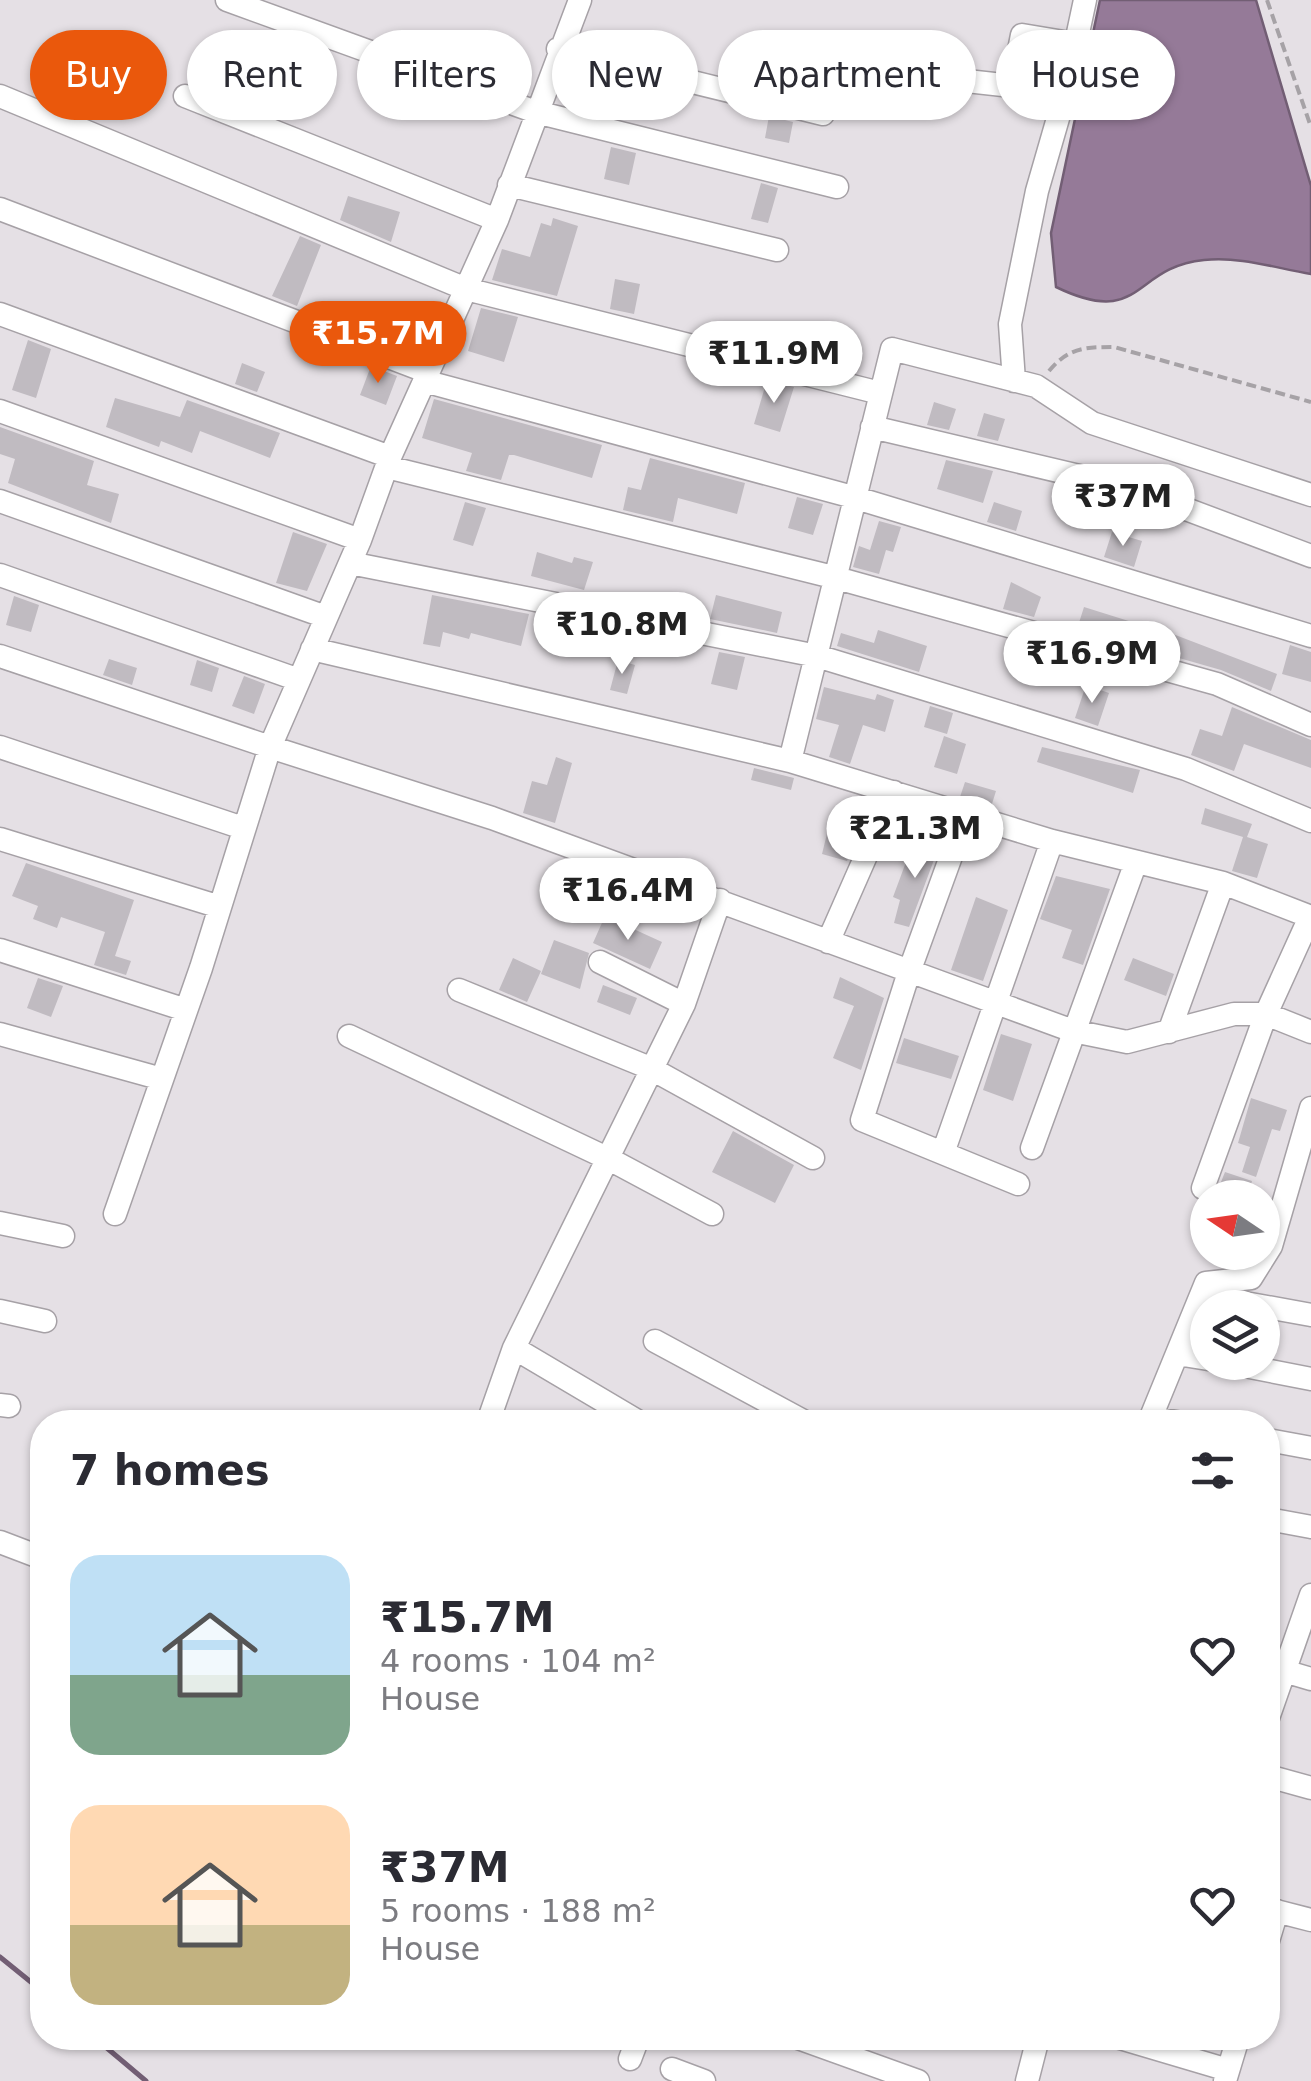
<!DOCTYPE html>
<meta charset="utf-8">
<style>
body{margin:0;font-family:"DejaVu Sans",sans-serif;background:#f2f2f3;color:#2b2b33;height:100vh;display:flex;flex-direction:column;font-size:38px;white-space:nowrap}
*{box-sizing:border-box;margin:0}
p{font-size:32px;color:#7c7c81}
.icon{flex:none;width:55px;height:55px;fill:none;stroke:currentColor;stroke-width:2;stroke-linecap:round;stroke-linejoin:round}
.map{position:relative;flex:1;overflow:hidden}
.panel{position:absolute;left:30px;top:1410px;width:1250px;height:640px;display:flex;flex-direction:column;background:#fff;border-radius:40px;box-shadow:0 2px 8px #0004}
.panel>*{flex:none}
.hud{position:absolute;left:30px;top:30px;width:1252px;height:90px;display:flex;gap:20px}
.needle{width:65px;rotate:283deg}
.tools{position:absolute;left:1190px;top:1180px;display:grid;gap:20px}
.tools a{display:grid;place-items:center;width:90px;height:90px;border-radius:50%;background:#fff;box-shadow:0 2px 8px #0004;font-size:50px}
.price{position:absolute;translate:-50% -85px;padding:0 22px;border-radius:35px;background:#fff;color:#222;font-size:32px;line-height:65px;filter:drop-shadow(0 2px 5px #0008)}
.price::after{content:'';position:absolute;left:50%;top:60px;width:30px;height:22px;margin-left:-15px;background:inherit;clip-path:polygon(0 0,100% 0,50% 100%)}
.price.active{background:#ea580c;color:#fff}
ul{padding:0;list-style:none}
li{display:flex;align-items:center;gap:30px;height:250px;padding:0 40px}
li span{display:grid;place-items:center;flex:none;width:280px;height:200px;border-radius:30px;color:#555}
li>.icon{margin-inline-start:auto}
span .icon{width:120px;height:120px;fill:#fffc;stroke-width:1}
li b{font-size:42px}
h2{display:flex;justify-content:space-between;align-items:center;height:120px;padding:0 40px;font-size:42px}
.chip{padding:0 35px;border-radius:45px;background:#fff;box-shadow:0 2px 8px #0004;font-size:35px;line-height:90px}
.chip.active{background:#ea580c;color:#fff}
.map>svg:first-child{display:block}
</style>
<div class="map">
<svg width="1311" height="2081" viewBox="0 0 1311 2081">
<rect width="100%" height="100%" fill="#e5e0e5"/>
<path fill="#957a98" stroke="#725e74" stroke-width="2.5" d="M1100,0H1256L1311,186V274C1275,268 1240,256 1204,260C1132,267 1143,329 1056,287L1051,233Z"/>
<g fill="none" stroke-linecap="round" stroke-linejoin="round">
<path stroke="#725e74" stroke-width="5" d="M0,1957L42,1991
M95,2038L146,2081"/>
</g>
<path fill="#c0bbc1" d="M769,116L793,122L789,143L765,138Z
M611,147L636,153L629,185L604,179Z
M761,183L778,188L768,223L751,219Z
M348,196L400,212L391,242L340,220Z
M553,218L578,226L557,296L492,280L502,249L530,257L541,223L551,226Z
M300,236L321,245L297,306L272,296Z
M615,279L640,284L634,314L610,309Z
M481,308L518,317L504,362L468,351Z
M28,340L51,349L36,398L12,390Z
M242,363L265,372L257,392L235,384Z
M371,366L397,376L386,405L360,395Z
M767,380L794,387L780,432L754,424Z
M115,398L180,417L187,400L280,433L270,458L200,431L192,453L161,441L159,447L106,427Z
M434,399L602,445L592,478L514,455H509L501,480L466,471L472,453L422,438Z
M934,402L956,409L949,430L927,425Z
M984,413L1005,419L998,441L977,436Z
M0,427L94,461L87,485L119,494L111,523L8,483L15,459L0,454Z
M650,458L745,483L737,514L678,498L673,522L623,510L628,487L641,490Z
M946,460L993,471L983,503L937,489Z
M797,497L823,504L813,535L788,528Z
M465,502L486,508L473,546L453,540Z
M994,502L1022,511L1016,531L987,522Z
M879,521L901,527L893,552L886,550L879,574L853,567L859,546L870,550Z
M293,532L327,544L307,591L276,583Z
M1112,532L1142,541L1134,567L1104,557Z
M537,552L572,563L574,557L593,562L584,590L531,576Z
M1011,582L1041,597L1034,617L1003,609Z
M432,595L529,614L521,646L471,633L469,639L443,632L440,647L423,644Z
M716,595L782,612L777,633L710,619Z
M14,596L39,605L31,632L6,625Z
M1084,607L1135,623L1129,644L1077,629Z
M574,623L598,628L590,656L566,649Z
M878,630L927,646L919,672L837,646L841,633L874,643Z
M1165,631L1277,674L1271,691L1221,670L1158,652Z
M1290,645L1311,652V682L1282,674Z
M1027,646L1051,653L1045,674L1020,666Z
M719,652L745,657L737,690L711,684Z
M109,659L137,668L132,685L103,675Z
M197,660L219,668L212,692L190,685Z
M618,660L635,665L627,694L610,690Z
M244,676L265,684L254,714L232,706Z
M1086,685L1109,693L1098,726L1075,718Z
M824,687L875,700L877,694L894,700L885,732L863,725L850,764L829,757L839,725L816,719Z
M930,706L953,713L947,734L924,727Z
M1232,707L1311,740V768L1244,744L1234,771L1191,755L1200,729L1222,736Z
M944,736L966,744L957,774L934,767Z
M1042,747L1140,770L1133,793L1037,762Z
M556,757L572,763L555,823L523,813L532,781L547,785Z
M754,768L794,778L791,790L751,780Z
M965,782L996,791L991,807L960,797Z
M1205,808L1252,824L1247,837L1268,844L1257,878L1232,871L1243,837L1201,824Z
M833,809L862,816L847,861L822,854Z
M937,830L944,833L909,927L894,923L900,900L893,897L909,854L921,858L926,841L933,844Z
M26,863L134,900L115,956L131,961L126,975L94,965L105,932L61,917L57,928L33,919L38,906L12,896Z
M1056,876L1110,889L1083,965L1062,958L1072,930L1040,919Z
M976,897L1008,910L983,981L951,970Z
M605,916L662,942L650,969L593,943Z
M554,940L589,953L580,989L541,974Z
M513,958L541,971L527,1002L499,990Z
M1133,958L1174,974L1166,996L1124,980Z
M840,977L884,998L861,1070L833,1058L854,1006L833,998Z
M38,978L63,986L51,1017L27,1008Z
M603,985L637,998L630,1015L597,1002Z
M1001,1034L1032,1044L1013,1101L983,1090Z
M904,1038L959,1056L951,1079L896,1063Z
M1251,1098L1287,1110L1280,1131L1272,1129L1256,1177L1242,1172L1250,1147L1238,1143Z
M733,1131L794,1165L775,1203L712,1172Z
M1225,1172L1252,1181L1247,1198L1217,1192Z"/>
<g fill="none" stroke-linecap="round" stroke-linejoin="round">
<defs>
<path id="minor" d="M227,0L536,112L837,187
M580,0L497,220L390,457L360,540L270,747L492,818L1073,1031L1127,1042L1234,1014H1266L1311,1032
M558,49L823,114L831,66L1012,86L1022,35L1076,44
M0,96L466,289L880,393
M185,96L497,220
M509,185L777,250
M0,209L428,372
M0,314L390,457
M424,381L853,497L1311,636
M1014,381L1010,324L1037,191L1065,94L1085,0
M0,411L360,540
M872,427L1130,488L1311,556
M387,467L833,577L1217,684L1311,725
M0,501L326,617
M350,563L817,656L1186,769L1311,821
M0,575L299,680
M312,649L790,761L1052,841L1223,883L1311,917
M0,656L270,747L201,968L115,1214
M0,747L243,828
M790,761L892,349L1036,386L1092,423L1311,495
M966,815L909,972L862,1120L1018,1184
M0,839L220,907
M828,942L894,792
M0,950L186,1010
M600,962L684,1004
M459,990L650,1068L813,1158
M1169,1032L1223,883
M0,1034L162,1079
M349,1036L611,1160L712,1214
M1032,1148L1136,862
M943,1153L1052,841
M1203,1188L1266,1014L1310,917
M0,1223L63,1236
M1201,1295L1311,1315
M0,1311L45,1321
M655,1341L805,1422
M514,1348L639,1422
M1177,1354L1208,1359
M1224,1362L1311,1379
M0,1405L9,1406
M1151,1418L1177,1422
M488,1422L514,1348L684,1004L720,900
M1149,1422L1206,1283L1251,1278L1271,1246L1311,1108
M1268,1440L1311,1448
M1268,1519L1311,1527
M0,1542L42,1558
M1284,1671L1311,1679
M1268,1718L1311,1595
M1268,1776L1311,1788
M1268,1909L1311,1920
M1268,1941L1277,1911
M798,2038L918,2081
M1120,2038L1228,2070
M630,2059L638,2038
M672,2069L704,2081
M1027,2081L1038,2038
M1225,2081L1238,2038"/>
</defs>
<use href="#minor" stroke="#a6a1a6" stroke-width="25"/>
<path stroke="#a6a2a6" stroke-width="4" stroke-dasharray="10 5" stroke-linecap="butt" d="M1267,0L1311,127
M1049,371C1068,348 1084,347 1114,347L1311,402"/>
<use href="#minor" stroke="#fff" stroke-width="22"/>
</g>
</svg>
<div class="tools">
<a><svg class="needle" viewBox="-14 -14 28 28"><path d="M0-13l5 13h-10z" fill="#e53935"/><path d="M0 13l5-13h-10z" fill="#7c7c81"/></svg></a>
<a><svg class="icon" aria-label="layers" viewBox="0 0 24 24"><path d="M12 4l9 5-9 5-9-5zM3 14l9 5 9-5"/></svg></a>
</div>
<b class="price active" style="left:378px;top:386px">₹15.7M</b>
<b class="price" style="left:774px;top:406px">₹11.9M</b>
<b class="price" style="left:1123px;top:549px">₹37M</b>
<b class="price" style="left:622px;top:677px">₹10.8M</b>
<b class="price" style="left:1092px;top:706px">₹16.9M</b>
<b class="price" style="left:915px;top:881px">₹21.3M</b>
<b class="price" style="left:628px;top:943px">₹16.4M</b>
<div class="hud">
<a class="chip active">Buy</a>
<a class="chip">Rent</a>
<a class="chip">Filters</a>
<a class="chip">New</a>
<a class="chip">Apartment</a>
<a class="chip">House</a>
</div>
<section class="panel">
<h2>7 homes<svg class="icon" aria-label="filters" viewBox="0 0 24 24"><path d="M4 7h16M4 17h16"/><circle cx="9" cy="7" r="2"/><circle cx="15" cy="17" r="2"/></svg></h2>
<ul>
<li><span style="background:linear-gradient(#bfe0f5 60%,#7fa58c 0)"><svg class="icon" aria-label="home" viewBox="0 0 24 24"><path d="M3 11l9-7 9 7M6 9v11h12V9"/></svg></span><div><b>₹15.7M</b><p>4 rooms · 104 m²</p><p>House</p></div><svg class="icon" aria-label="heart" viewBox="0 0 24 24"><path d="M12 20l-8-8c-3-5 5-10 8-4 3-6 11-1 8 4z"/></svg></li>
<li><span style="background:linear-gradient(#ffd9b3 60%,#c2b280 0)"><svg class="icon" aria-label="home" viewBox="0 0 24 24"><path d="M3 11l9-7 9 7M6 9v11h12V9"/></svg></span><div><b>₹37M</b><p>5 rooms · 188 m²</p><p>House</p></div><svg class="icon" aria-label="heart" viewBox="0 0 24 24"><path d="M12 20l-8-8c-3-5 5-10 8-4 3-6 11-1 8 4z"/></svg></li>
</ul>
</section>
</div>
